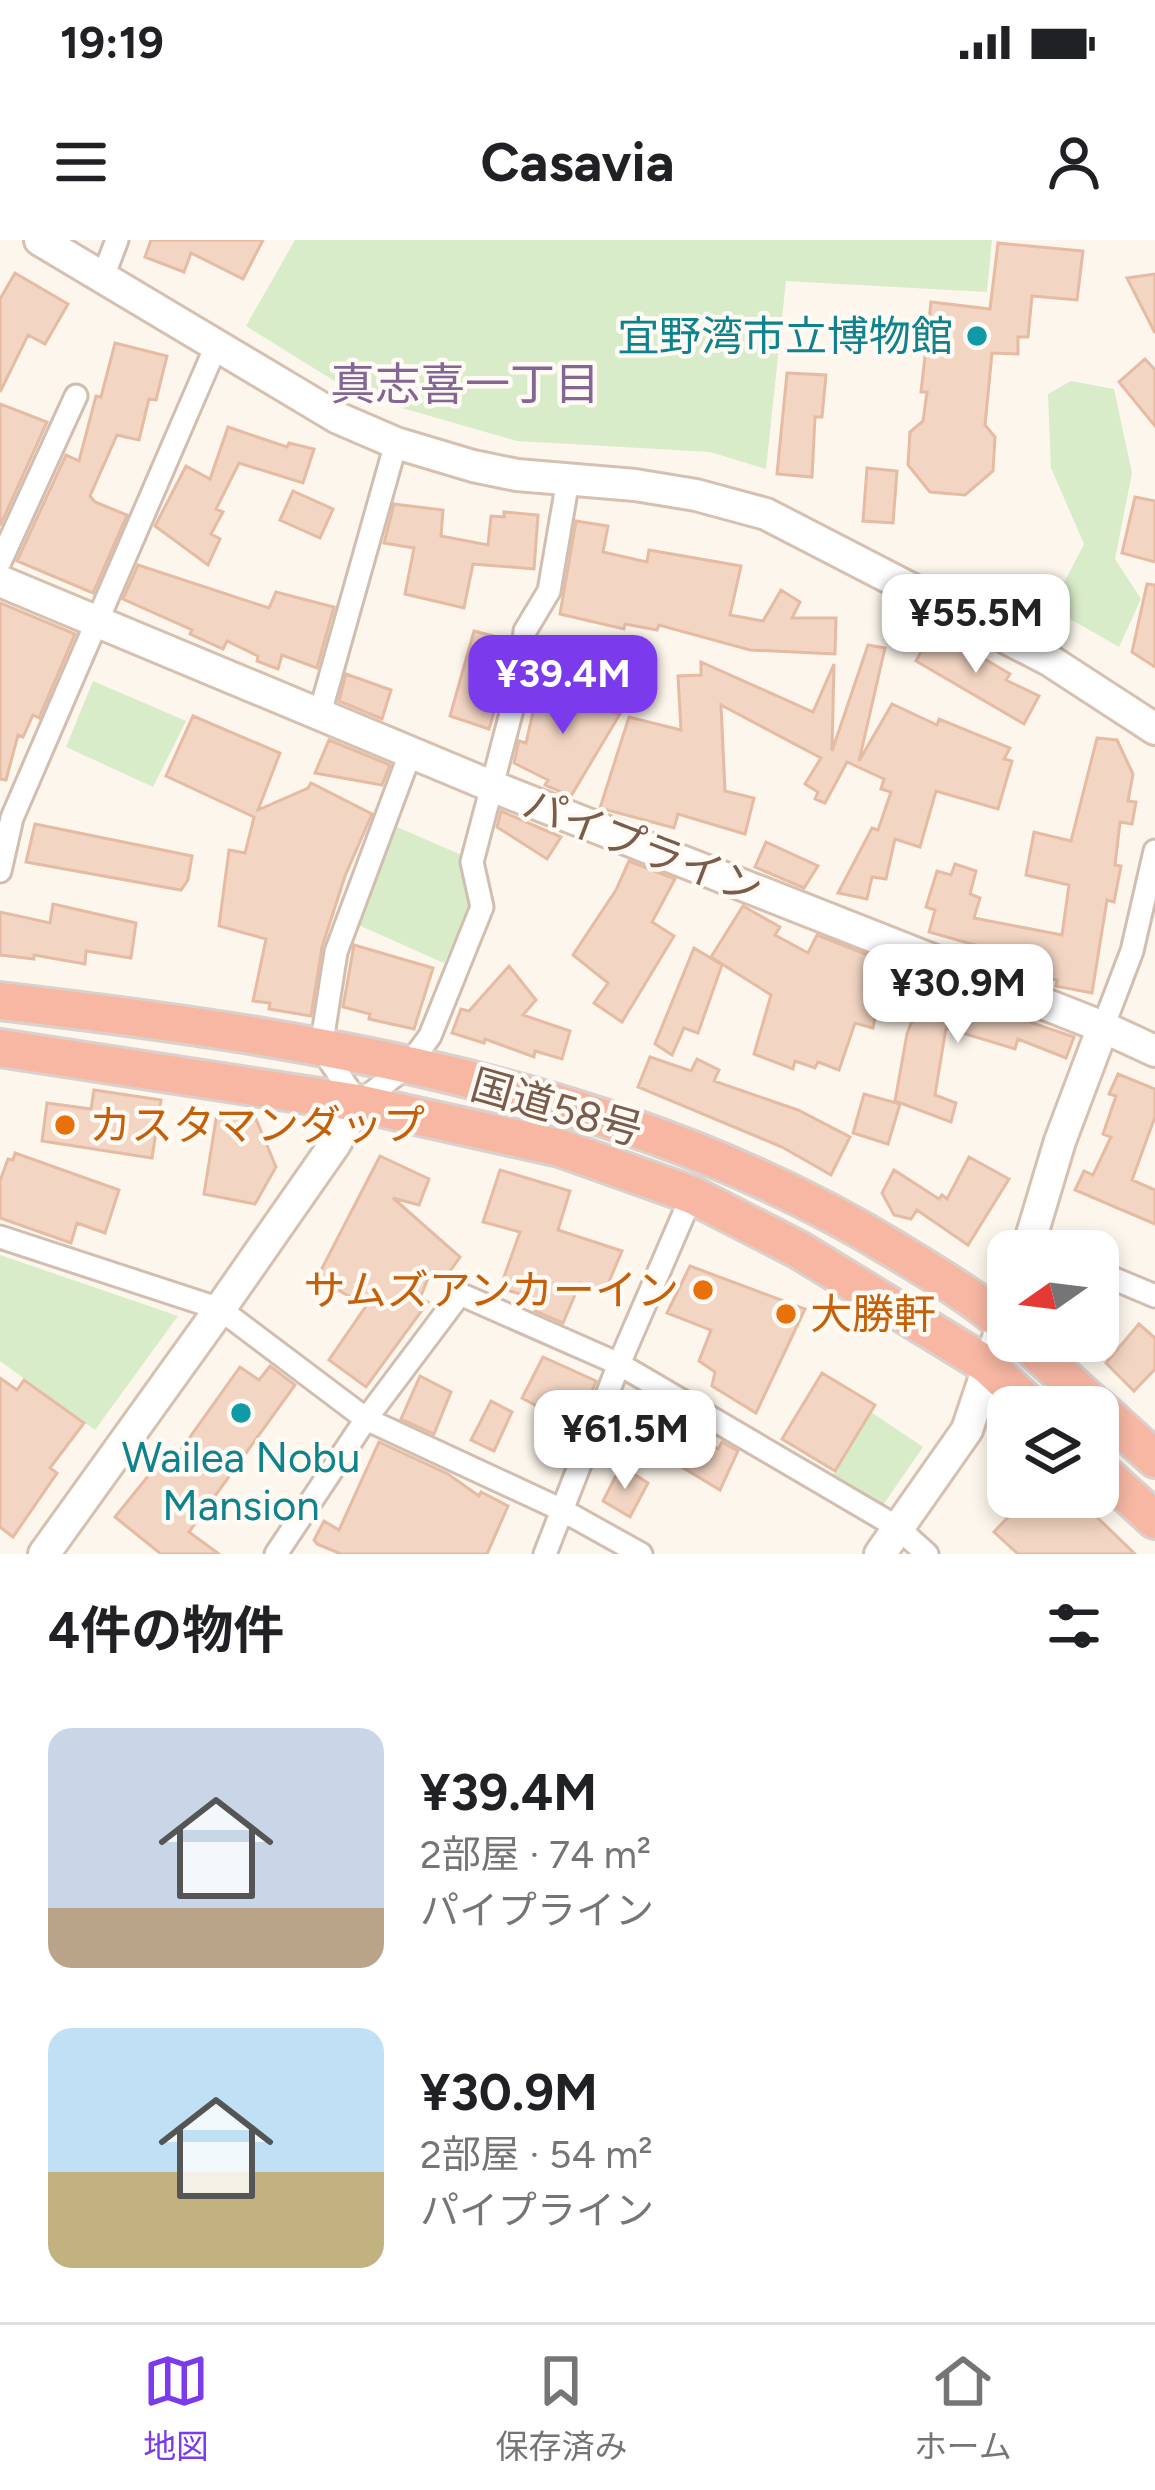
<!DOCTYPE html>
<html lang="ja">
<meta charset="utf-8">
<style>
body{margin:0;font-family:Figtree,"Noto Sans JP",sans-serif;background:#f6f6f6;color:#202124;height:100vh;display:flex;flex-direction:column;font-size:45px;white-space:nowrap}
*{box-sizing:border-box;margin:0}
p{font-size:39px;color:#757577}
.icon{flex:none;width:66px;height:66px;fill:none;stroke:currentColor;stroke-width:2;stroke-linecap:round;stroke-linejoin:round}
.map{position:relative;height:1314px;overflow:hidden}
.side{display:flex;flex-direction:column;background:#fff;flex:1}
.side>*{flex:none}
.needle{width:78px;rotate:256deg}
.buttons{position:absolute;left:987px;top:990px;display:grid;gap:24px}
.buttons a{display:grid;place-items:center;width:132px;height:132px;border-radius:24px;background:#fff;box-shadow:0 6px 18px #0003;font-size:60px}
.price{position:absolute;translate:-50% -102px;padding:0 27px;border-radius:24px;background:#fff;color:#222;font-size:39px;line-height:78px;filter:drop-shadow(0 3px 6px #0008)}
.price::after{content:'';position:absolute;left:50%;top:72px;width:36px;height:27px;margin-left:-18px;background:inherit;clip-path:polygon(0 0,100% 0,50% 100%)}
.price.on{background:#7c3aed;color:#fff}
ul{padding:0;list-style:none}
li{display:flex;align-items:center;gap:36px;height:300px;padding:0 48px}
li span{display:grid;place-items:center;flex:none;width:336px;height:240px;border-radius:24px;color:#555}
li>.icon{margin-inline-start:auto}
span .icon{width:144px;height:144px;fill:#fffc;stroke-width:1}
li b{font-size:51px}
h2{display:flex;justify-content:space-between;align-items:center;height:144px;padding:0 48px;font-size:51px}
.status{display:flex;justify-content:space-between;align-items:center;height:84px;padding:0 60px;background:#fff;direction:ltr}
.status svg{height:33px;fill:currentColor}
header{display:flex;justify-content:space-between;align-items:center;height:156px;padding:0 48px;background:#fff;font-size:54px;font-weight:700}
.dock{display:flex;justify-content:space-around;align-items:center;height:168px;border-top:3px solid #e0e0e0;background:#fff;font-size:33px;color:#757577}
.dock a{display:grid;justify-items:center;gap:6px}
.dock .on{color:#7c3aed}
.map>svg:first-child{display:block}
</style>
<div class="status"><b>19:19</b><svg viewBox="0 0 49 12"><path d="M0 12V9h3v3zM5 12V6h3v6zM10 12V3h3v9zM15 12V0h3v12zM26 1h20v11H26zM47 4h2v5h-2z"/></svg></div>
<header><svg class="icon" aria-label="menu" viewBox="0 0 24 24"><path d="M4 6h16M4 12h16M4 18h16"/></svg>Casavia<svg class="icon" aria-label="person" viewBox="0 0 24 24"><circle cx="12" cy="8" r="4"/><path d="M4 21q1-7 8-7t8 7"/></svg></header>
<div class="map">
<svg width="1155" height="1314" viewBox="0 0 1155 1314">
<rect width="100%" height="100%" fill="#fdf6ec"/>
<path fill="#d8ecc9" d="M295,0H992L987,52L786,41L766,229L710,212L517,201L357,155L246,86Z
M1071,141L1114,149L1132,233L1115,319L1141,359L1119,407L1051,368L1084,304L1051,228L1048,154Z
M93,441L186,481L153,547L66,507Z
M395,586L464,616L470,665L444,723L356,684Z
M0,1015L178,1076L95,1190L0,1121Z
M871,1172L923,1207L881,1268L831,1239Z"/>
<path fill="#f3d5c3" stroke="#e6bba3" stroke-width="3" d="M151,0H263L243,39L191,13L184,32L145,17Z
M998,3L1083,11L1077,60L1032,56L1028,97H1018V114L992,113L985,185L995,197L993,231L965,255L930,252L908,225L910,192L923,181L927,152H921L931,62L990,69Z
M15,33L68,64L45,104L28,95L0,152V59Z
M1155,34V93L1127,38Z
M115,103L167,116L156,160L149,159L139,200L117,195L90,256L95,262L127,275L93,353L17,321L66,215L79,221L96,156L101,157Z
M1145,119L1155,130V186L1119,142Z
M787,133L826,135L822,177H815L812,237L777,234Z
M0,164L47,182L0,286Z
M228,187L287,207L289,203L314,209L303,243L239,223L216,269L223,272L211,294L220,299L208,325L155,286L186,226L210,239Z
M867,228L897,231L893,283L863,281Z
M293,251L333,269L320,298L280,280Z
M1135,257L1155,261V322L1122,313Z
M394,264L443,270L441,296L488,305L491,276L504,277V272L538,275L534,329L473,324L464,368L405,354L414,308L384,303Z
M576,281L608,286L603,312L647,322L649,310L741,326L730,375L763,381L781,350L800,362L792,378H836L835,414L750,410L659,385L657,390L625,384L624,389L560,374Z
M138,325L269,368L276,352L334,367L317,428L282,415L278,429L257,421L258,416L227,401L223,409L190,394L192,390L123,359Z
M1147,344L1155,345V427L1132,412Z
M0,363L75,394L39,478L33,475L23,497L18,495L6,540L0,539Z
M934,389L1010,434L1006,440L1039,456L1024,484L916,421Z
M474,391L509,400L505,434L489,489L450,476Z
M868,405L885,408L859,521L892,464L937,485L939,479L1010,508L1004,519L1012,521L998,569L936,551L920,607L895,599L886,639L872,637L867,659L838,653L872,588L878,590L891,552L881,549L884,539L847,522L825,563L815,559L818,552L805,544L821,518L721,465L725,551L754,558L745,594L678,574L674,588L600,568L629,477L681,490L678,436L701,435V422L813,472L834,424L832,511Z
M346,434L391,450L382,479L339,461Z
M540,441L587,453L583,464L620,474L571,556L545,545L548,540L514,523L519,501L526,503Z
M193,476L280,513L258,570L308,548L311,543L372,574L345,636L322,707L311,776L269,769L270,763L253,761L266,699L219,686L229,610L245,613L254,577L166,536Z
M1097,498L1117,500L1133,534L1128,561L1136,562L1132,584L1120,582L1115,625L1121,626L1114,662L1107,660L1092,753L1056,746L1057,740L999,725L991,722L993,710L929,692L935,670L926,667L937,631L951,635L955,624L976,631L970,654L980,658L974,678L1062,695L1069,645L1026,635L1034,592L1071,601Z
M329,500L390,525L382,545L315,533Z
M501,571L561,597L547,619L497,587Z
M35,584L192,616L188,640L181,650L26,622Z
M766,602L818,626L804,648L755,627Z
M629,621L675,639L652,682L674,696L622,782L594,763L608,743L573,715L616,650Z
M53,664L136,683L131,718L86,711L85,724L34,715V719L0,715V672L50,683Z
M743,666L780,687L775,695L808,713L817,695L886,722L873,788L855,783L839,830L818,822L815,828L795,821L793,829L754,814L771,755L711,717Z
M354,705L433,728L414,789L369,779L370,774L343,767Z
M694,708L722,725L698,793L684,788L672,815L655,804Z
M509,726L536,760L523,775L570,791L562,819L535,811L534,817L485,799L484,803L452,793L461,769L469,771Z
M925,746L954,755L950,767L985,777L988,768L1074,797L1066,818L1018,799L1015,809L946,788L935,855L956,863L951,882L895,861L907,794Z
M650,817L691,831L697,819L719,830L714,841L798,870L850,897L831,935L782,907L638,847Z
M1118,834L1155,849V877L1132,940L1155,950V984L1075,950L1084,931L1093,935L1111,897L1103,894L1116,856L1109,854Z
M94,850L161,860L152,918L42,901L47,863L91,869Z
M864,854L900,864L888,904L853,893Z
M217,873L256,879L276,927L255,964L204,954Z
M15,913L119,950L105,993L77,983L71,1003L0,978V941L8,919L13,920Z
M380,916L429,939L419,965L393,958L460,1017L443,1041L429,1036L420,1058L428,1062L366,1147L329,1120L366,1066L317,1038Z
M969,917L1009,939L968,1005L917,970L911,979L894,975L882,953L894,930L939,959L942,955L947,959Z
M500,930L570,951L558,990L622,1011L605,1051L580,1043L563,1083L535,1071L540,1060L500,1048L520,992L483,982Z
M690,1026L805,1069L756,1173L712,1146L715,1132L699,1121L711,1090L667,1073Z
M1139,1084L1155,1098V1129L1134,1151L1106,1123Z
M543,1117L596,1141L577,1187L522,1158Z
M270,1126L295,1145L189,1292L219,1314H161L115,1277L170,1209L177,1215L240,1127L259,1140Z
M822,1133L875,1165L835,1231L782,1199Z
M420,1136L451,1152L434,1194L401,1179Z
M0,1138L17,1150L24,1140L84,1183L50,1228L57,1233L13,1297L0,1287Z
M491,1161L512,1172L494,1211L471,1200Z
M691,1193L718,1209L722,1202L738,1211L720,1250L675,1223Z
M379,1202L448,1234L479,1256L481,1252L508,1266L487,1314H341L317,1304L314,1300L324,1281L339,1290Z
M621,1226L648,1243L630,1277L603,1261Z
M1027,1257H1076L1135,1314H1018L994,1292Z"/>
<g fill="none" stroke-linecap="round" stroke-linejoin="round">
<defs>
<path id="street" d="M103,37L117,0
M0,322L76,156
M320,473L396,203
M410,514L336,712L321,808L358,863L408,826L430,796L482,667L472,622L520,439L525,391L549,351L568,240
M0,631L12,578L217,104
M1103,787L1132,711L1155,611
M0,997L220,1069L366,1179L562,1270L641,1314
M1098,1032L1155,1056
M276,1314L366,1179L460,1054L619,1124L897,1287L927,1314
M545,1314L619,1124L692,955"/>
<path id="secondary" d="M40,0L338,178L396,203L473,226L517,235L635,245L696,255L766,274L1049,420L1155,489
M0,341L491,546L1103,787L1155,811
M1027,1011L1060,901L1103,787
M44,1314L220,1069L335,904L358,863
M880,1314L967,1190L1008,1068"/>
<path id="highway" d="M0,761C307,797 627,846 895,1010C934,1034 974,1057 1008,1087
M0,808L358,863L560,908L692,955L799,1010L987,1125L1032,1167
M1024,1101L1097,1167
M1098,1167L1155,1219
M1098,1228L1155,1280"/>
</defs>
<use href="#street" stroke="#d1beb0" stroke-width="27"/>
<use href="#secondary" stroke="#d6c0b0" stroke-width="36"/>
<use href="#highway" stroke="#dad1cd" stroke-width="42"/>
<use href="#street" stroke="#fff" stroke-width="21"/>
<use href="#secondary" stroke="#fff" stroke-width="30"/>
<use href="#highway" stroke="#f7b7a3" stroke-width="36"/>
</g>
<g fill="#0f9aa8" stroke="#fffaf3" stroke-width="4.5">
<circle cx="977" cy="96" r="12"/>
<circle cx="241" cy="1173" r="12"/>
</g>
<g fill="#e8710a" stroke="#fffaf3" stroke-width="4.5">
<circle cx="65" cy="885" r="12"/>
<circle cx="703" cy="1050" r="12"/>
<circle cx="786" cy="1074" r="12"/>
</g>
<g text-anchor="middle" stroke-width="9" stroke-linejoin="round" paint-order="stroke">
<g font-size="42" fill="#0d838f" stroke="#fffaf3" text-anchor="end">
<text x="953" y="111">宜野湾市立博物館</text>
<text x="241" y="1232" text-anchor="middle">Wailea Nobu<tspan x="241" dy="48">Mansion</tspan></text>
</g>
<g font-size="42" fill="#7a5c4d" stroke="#fffaf3">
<text transform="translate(643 606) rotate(21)" y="15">パイプライン</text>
<text transform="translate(557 867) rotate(16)" y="15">国道58号</text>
</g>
<g font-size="42" fill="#c56008" stroke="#fffaf3" text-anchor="start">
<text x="89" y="900">カスタマンダップ</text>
<text x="679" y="1065" text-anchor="end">サムズアンカーイン</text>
<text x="810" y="1089">大勝軒</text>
</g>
<g font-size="45" fill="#846695" stroke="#fffaf3">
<text x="465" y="160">真志喜一丁目</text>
</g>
</g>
</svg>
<div class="buttons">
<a><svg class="needle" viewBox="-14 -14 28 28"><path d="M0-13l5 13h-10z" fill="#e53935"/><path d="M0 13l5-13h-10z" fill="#757577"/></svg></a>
<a><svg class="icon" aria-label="layers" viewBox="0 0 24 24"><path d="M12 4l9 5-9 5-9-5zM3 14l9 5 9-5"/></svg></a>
</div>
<b class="price" style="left:976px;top:436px">¥55.5M</b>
<b class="price on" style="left:563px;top:497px">¥39.4M</b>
<b class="price" style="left:958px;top:806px">¥30.9M</b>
<b class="price" style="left:625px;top:1252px">¥61.5M</b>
</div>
<section class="side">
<h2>4件の物件<svg class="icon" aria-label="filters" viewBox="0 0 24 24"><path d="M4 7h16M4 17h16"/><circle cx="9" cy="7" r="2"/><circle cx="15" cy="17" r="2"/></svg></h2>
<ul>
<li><span style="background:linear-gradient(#c9d6e8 75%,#b9a48a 0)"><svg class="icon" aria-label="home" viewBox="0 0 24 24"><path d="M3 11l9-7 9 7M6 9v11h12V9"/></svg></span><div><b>¥39.4M</b><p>2部屋 · 74 m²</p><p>パイプライン</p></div></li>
<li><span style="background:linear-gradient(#bfe0f5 60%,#c2b280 0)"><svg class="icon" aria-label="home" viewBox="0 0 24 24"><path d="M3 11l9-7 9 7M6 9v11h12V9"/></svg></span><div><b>¥30.9M</b><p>2部屋 · 54 m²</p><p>パイプライン</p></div></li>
</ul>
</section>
<nav class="dock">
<a class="on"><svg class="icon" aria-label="map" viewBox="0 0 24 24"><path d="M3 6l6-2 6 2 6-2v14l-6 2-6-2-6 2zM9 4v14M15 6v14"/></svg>地図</a>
<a><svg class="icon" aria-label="saved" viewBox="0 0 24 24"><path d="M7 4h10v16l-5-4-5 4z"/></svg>保存済み</a>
<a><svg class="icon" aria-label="home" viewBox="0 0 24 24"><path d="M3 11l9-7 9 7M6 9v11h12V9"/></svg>ホーム</a>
</nav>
